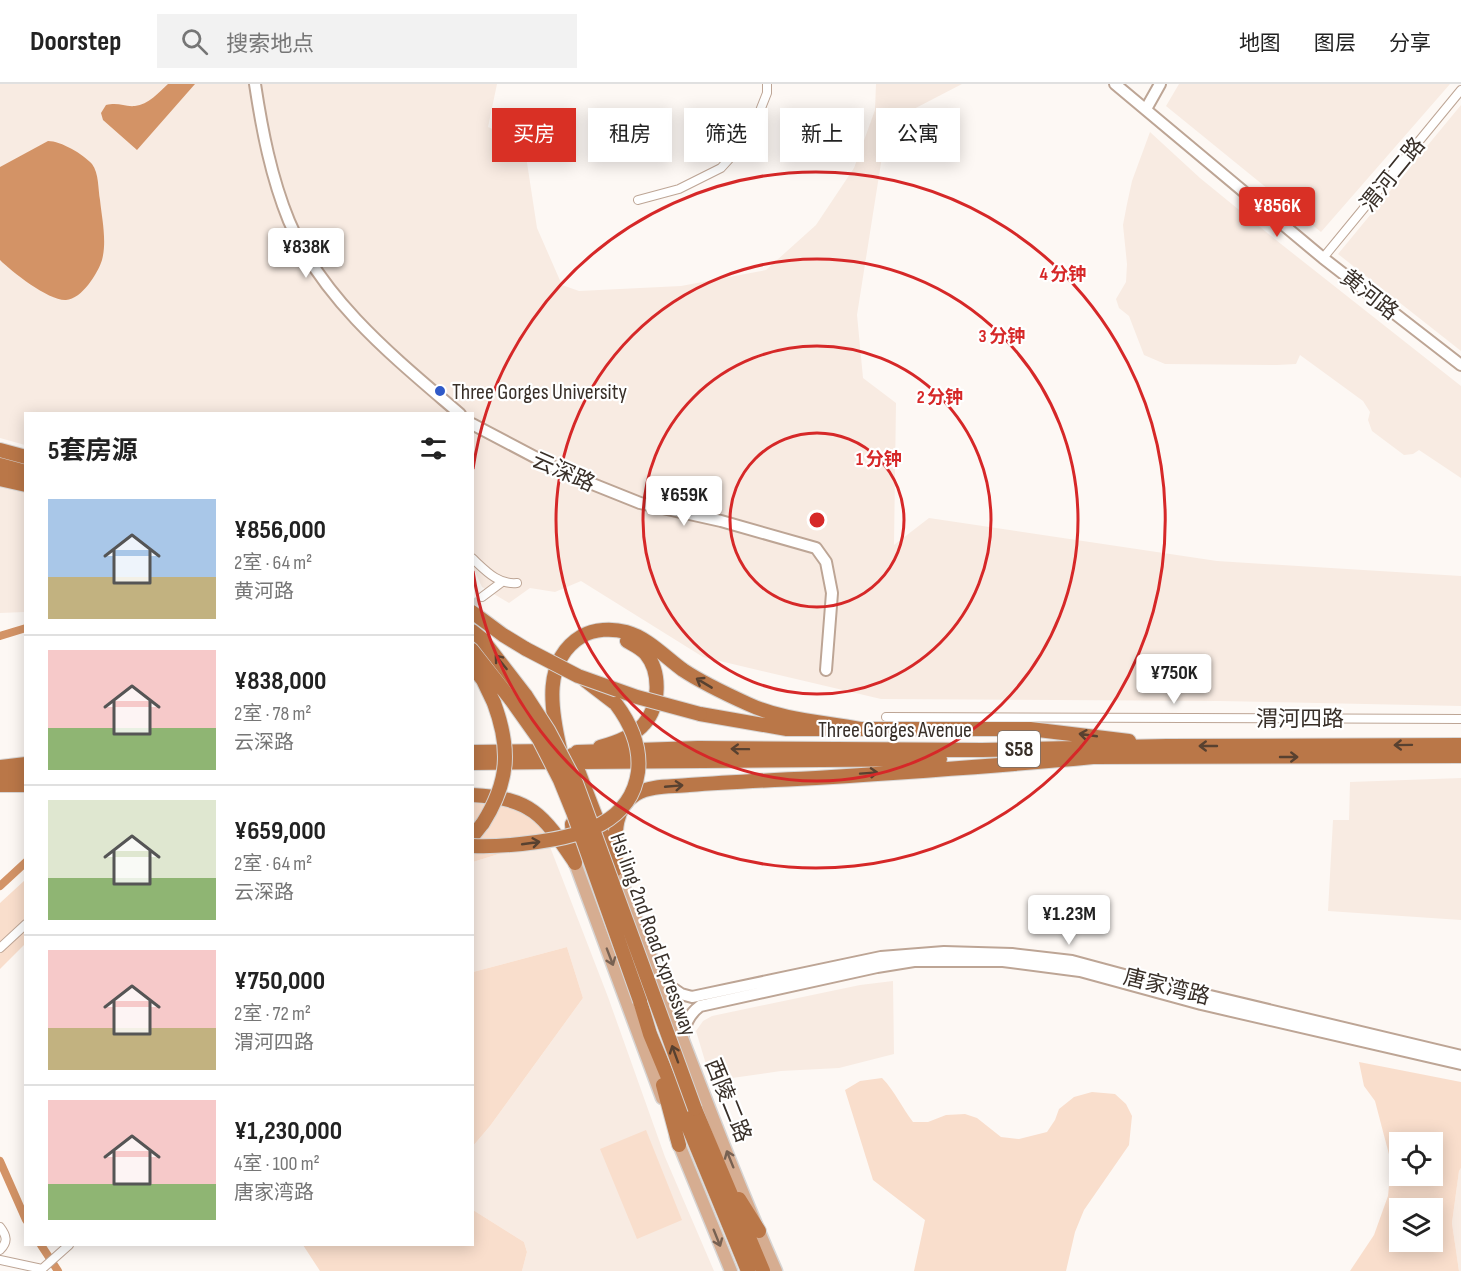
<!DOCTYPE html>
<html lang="zh">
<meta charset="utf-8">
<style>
body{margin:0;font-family:"Sofia Sans Condensed","Noto Sans SC",sans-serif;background:#f2f2f2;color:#222;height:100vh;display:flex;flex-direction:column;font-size:22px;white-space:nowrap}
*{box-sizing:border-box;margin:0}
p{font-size:20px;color:#767676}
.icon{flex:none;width:33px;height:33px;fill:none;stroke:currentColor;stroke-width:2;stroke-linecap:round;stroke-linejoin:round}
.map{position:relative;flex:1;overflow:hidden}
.side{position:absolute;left:24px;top:328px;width:450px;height:834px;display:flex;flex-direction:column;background:#fff;border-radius:0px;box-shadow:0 3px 15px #0003}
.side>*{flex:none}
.hud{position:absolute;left:492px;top:24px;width:570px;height:54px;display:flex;gap:12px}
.controls{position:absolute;left:1389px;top:1048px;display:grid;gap:12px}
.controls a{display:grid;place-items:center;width:54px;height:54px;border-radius:0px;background:#fff;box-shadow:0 3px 15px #0003;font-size:30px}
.price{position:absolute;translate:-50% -51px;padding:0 14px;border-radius:6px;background:#fff;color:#222;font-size:20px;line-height:39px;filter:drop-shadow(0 2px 3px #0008)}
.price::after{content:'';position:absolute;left:50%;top:36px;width:18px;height:14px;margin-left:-9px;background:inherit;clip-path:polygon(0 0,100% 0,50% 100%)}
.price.selected{background:#d93025;color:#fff}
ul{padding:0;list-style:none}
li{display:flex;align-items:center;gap:18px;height:150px;padding:0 24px}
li+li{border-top:2px solid #e0e0e0}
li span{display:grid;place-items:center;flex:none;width:168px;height:120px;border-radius:0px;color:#555}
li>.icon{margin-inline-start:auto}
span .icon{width:72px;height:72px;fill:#fffc;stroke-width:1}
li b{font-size:26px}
h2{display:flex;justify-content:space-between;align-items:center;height:72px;padding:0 24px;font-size:26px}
.pill{padding:0 21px;border-radius:0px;background:#fff;box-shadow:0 3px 15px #0003;font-size:21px;line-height:54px}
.pill.selected{background:#d93025;color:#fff}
header{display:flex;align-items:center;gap:36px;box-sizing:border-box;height:84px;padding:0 30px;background:#fff;border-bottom:2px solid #e0e0e0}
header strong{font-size:28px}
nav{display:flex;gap:33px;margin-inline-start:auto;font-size:21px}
.search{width:420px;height:54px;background:#f2f2f2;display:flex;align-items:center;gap:15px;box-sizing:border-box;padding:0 21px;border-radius:0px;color:#767676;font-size:22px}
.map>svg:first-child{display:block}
</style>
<header>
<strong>Doorstep</strong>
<div class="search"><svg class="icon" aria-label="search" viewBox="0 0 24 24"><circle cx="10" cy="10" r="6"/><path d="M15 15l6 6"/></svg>搜索地点</div>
<nav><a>地图</a><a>图层</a><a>分享</a></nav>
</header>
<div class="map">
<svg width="1461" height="1187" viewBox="0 0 1461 1187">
<rect width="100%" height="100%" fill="#fdf8f4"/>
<path fill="#f8ebe2" d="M0,0H497L488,43L524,59L537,144L562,201L579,207L681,202L766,186L816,141L854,84L875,26L876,0H962L908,28L884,60L857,231L863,294L896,319L894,461L929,434L1217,477L1461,492V622L1219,617L881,615L703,573L581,497L555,508L530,504L509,519L482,503L473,483L472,330H26L25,361L0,354Z
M1179,0H1450L1321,148L1166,22Z
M1461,21V267L1338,170Z
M1150,48L1200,94L1281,160L1461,302V394L1419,366L1413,370L1404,371L1372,347L1368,336L1370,328L1363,317L1300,271L1296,280L1277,281L1165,280L1144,271L1129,232L1119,224L1116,215L1126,198L1127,180L1123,141L1127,120L1132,97Z
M0,401L25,409V528L0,529Z
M1461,694V836L1328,827L1333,736H1349L1350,698Z
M547,755L608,913L665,1073L714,1187H522L527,1168L524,1158L473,1126V1062L490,1042L583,914L567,863L473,888V778Z
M893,897L894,970L839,984L781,987L711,997L696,947L703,937L712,932L860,901Z
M1461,1084V1187H1459L1452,1139L1459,1087Z"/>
<path fill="#f9decc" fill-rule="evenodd" d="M473,719C503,722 534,721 547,755L473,778Z
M25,796V860L0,885V819Z
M567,863L583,914L490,1042L473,1062V888Z
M1359,978L1461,998V1084L1459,1087L1452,1139L1459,1187H1350L1374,1151L1388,1112L1391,1078L1375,1017L1364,1002ZM1400,1059H1432V1092H1400ZM1400,1125H1432V1158H1400Z
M882,994C895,1007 902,1024 913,1038H928L946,1031L965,1030L977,1034L1001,1053L1019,1055L1047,1048L1055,1036L1059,1025L1074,1013L1092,1008L1115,1010L1126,1020L1132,1032L1129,1061L1084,1126L1075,1148L1066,1187H914L925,1136L873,1096L845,1006L860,997Z
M646,1046L682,1136L637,1155L600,1065Z
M473,1126L524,1158L527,1168L522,1187H320L303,1161H472Z"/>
<path fill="#d39366" d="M168,0H195L137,66L103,36L101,29L106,21C119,18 124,23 135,22C148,21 159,8 168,0Z
M48,57C61,57 83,70 92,80C99,89 98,105 100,116C102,135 107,157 102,176C98,189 82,215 66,216C49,217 12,188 0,176V83Z"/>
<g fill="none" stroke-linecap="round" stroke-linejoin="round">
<path stroke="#d39366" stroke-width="8" d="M0,552L26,544
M0,802L26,778
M0,1077L26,1136
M41,1161L58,1187"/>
<path stroke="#d6d0cb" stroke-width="8" stroke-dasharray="8 4" stroke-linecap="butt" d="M472,521L482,513"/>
<defs>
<path id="street" d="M638,116L679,105L721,84L750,52L767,9V0
M1323,174L1461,6
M472,474C485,486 498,501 517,499
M482,513L502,498
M886,633L1461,635
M0,864L26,840
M0,1143C7,1152 8,1158 0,1166
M0,1176L42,1185L69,1161"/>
<path id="secondary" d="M255,0C262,46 271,93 289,137C323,217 396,275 460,330
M1115,0L1323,174L1461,281
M1146,25L1160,0
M472,340L565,389L640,419L721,437L816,464L826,478L832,509L826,586
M662,897L681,910L692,913L881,873L944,868L1012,870L1072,877L1139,895L1461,972
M682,955C685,941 688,931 700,922L877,883L914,877H1003L1080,887L1201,920L1461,980"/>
<path id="primary" d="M606,759C664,901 714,1046 776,1187
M575,779L662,1014
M676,1053L731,1187"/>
<path id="highway" d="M0,366L26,373
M0,381L26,388
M0,395L26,401
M472,528L503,551L526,565
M472,547L482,555L526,612
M472,566L512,617
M472,582L483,596L494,619
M586,597L616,620
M700,630L787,645H824
M852,645H1030L1129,657
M600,663C615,659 634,652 644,640C660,622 661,588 646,570C641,564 634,561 627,557
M560,665C551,626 542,576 582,552C594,545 612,544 626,548C648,554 665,573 683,586C704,600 726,610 748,620C782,636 823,638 860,645
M472,668L554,667
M577,668L698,664L982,666L1167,662L1461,661
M572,671L606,759
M1091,673L1461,672
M579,678L940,675
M472,679L555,678
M0,683L26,680
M0,693L26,690
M0,701H26
M472,711C532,714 543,731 574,777
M572,740L575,779
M472,753L483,739
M616,785C616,759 610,726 636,710C651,701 673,703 689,701C732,698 774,696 816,694C909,688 1001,682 1093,673
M640,917L650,950L748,1187
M663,1001L679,1061
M695,1025L763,1187
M739,1115L759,1147"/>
</defs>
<use href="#street" stroke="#bda595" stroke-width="10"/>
<use href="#secondary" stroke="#bda595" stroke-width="14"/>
<use href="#primary" stroke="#d7d5d4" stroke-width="15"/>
<use href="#highway" stroke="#d7d5d4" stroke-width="16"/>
<use href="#street" stroke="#fff" stroke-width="8"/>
<use href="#secondary" stroke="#fff" stroke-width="10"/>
<use href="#primary" stroke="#d6ad91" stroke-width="12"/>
<use href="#highway" stroke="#ba7748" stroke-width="14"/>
<defs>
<path id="highway-bridge" d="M526,565L578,592L637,613L700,630
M526,612L548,646L576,699L695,1025
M512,617L539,655L560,696L573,728L640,917
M483,739C509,698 511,665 494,619
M472,762C494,763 516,761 537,758C581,752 631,739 638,688C641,662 631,640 616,620"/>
</defs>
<use href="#highway-bridge" stroke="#d7d5d4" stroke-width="16" stroke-linecap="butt"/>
<use href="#highway-bridge" stroke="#ba7748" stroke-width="14"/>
</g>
<defs><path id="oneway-shaft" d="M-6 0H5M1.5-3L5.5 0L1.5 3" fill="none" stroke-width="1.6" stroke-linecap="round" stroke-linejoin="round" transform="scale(1.5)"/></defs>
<g stroke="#584130">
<use href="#oneway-shaft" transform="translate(501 578) rotate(-129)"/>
<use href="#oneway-shaft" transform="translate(704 599) rotate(-149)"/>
<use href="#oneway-shaft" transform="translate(1088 651) rotate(-172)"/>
<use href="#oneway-shaft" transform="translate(1403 661) rotate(179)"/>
<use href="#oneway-shaft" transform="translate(1208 662) rotate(180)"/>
<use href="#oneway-shaft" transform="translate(740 665) rotate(-179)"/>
<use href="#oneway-shaft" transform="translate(1289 673)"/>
<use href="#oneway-shaft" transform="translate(869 689) rotate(-4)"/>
<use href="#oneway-shaft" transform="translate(674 702) rotate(-5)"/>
<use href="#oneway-shaft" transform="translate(531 759) rotate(-8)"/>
<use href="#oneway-shaft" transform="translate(675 970) rotate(-110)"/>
</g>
<g stroke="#776152">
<use href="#oneway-shaft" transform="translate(610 873) rotate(69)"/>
<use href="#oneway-shaft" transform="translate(730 1075) rotate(-112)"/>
<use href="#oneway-shaft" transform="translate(717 1154) rotate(68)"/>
</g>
<g fill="none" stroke="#d62828" stroke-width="3">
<circle cx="817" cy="436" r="87"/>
<circle cx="817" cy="436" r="174"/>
<circle cx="817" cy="436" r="261"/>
<path d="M473 385A348 348 0 1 1 473 487"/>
</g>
<circle fill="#2f59c8" stroke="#fff" stroke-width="2" cx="440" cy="307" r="6"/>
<g text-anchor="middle" stroke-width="4.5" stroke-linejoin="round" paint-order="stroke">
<rect fill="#fff" stroke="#746d68" stroke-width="1.5" x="998" y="647" width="42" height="36" rx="4.5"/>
<g font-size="21" font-weight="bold" fill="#382f28">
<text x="1019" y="672">S58</text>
</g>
<g font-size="22" fill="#382f28" stroke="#fff">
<text transform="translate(1392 90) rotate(-51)" y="8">渭河二路</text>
<text transform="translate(1370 210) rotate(38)" y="8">黄河路</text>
<text transform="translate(564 387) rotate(24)" y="8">云深路</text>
<text x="1300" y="642">渭河四路</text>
<text x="895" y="653">Three Gorges Avenue</text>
<text transform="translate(654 850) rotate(70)" y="8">Hsi ling 2nd Road Expressway</text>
<text transform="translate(1167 902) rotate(14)" y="8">唐家湾路</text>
<text transform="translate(729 1016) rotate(68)" y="8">西陵二路</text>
</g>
<g font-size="22" fill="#382f28" stroke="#fff" text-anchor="start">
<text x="452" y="315">Three Gorges University</text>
</g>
</g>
<circle cx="817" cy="436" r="9" fill="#d62828" stroke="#fff" stroke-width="3"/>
<g font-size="18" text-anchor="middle" font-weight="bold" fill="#d62828" stroke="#fff" stroke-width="4.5" stroke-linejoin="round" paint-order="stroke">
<text x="1063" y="196">4 分钟</text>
<text x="1002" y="258">3 分钟</text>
<text x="940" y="319">2 分钟</text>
<text x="879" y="381">1 分钟</text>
</g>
</svg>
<div class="controls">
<a><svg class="icon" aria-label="locate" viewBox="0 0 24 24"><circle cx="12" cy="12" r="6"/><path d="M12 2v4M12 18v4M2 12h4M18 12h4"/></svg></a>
<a><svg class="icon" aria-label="layers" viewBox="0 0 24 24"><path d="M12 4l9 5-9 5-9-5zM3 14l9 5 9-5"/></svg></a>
</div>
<b class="price selected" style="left:1277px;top:154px">¥856K</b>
<b class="price" style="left:306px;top:195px">¥838K</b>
<b class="price" style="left:684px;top:443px">¥659K</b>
<b class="price" style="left:1174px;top:621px">¥750K</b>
<b class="price" style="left:1069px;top:862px">¥1.23M</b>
<div class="hud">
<a class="pill selected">买房</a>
<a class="pill">租房</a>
<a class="pill">筛选</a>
<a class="pill">新上</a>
<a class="pill">公寓</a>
</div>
<section class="side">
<h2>5套房源<svg class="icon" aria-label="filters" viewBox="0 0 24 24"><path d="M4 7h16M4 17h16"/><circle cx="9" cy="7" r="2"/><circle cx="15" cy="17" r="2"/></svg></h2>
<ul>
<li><span style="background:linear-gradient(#a9c7e8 65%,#c2b280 0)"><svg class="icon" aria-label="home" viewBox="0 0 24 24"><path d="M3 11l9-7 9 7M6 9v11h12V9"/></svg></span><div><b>¥856,000</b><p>2室 · 64 m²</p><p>黄河路</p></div></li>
<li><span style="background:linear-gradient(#f6c9c9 65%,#8fb573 0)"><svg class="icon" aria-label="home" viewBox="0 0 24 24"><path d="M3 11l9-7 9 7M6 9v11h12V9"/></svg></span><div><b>¥838,000</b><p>2室 · 78 m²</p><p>云深路</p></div></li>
<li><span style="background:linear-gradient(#dfe7d0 65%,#8fb573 0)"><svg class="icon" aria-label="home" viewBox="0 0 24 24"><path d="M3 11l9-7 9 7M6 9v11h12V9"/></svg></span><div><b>¥659,000</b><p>2室 · 64 m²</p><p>云深路</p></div></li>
<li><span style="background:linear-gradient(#f6c9c9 65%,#c2b280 0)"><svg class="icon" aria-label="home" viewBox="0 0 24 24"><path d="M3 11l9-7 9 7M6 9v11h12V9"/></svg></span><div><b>¥750,000</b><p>2室 · 72 m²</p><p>渭河四路</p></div></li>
<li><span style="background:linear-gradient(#f6c9c9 70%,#8fb573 0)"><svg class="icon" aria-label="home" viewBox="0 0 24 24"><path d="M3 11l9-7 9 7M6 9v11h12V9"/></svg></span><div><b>¥1,230,000</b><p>4室 · 100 m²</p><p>唐家湾路</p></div></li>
</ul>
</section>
</div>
